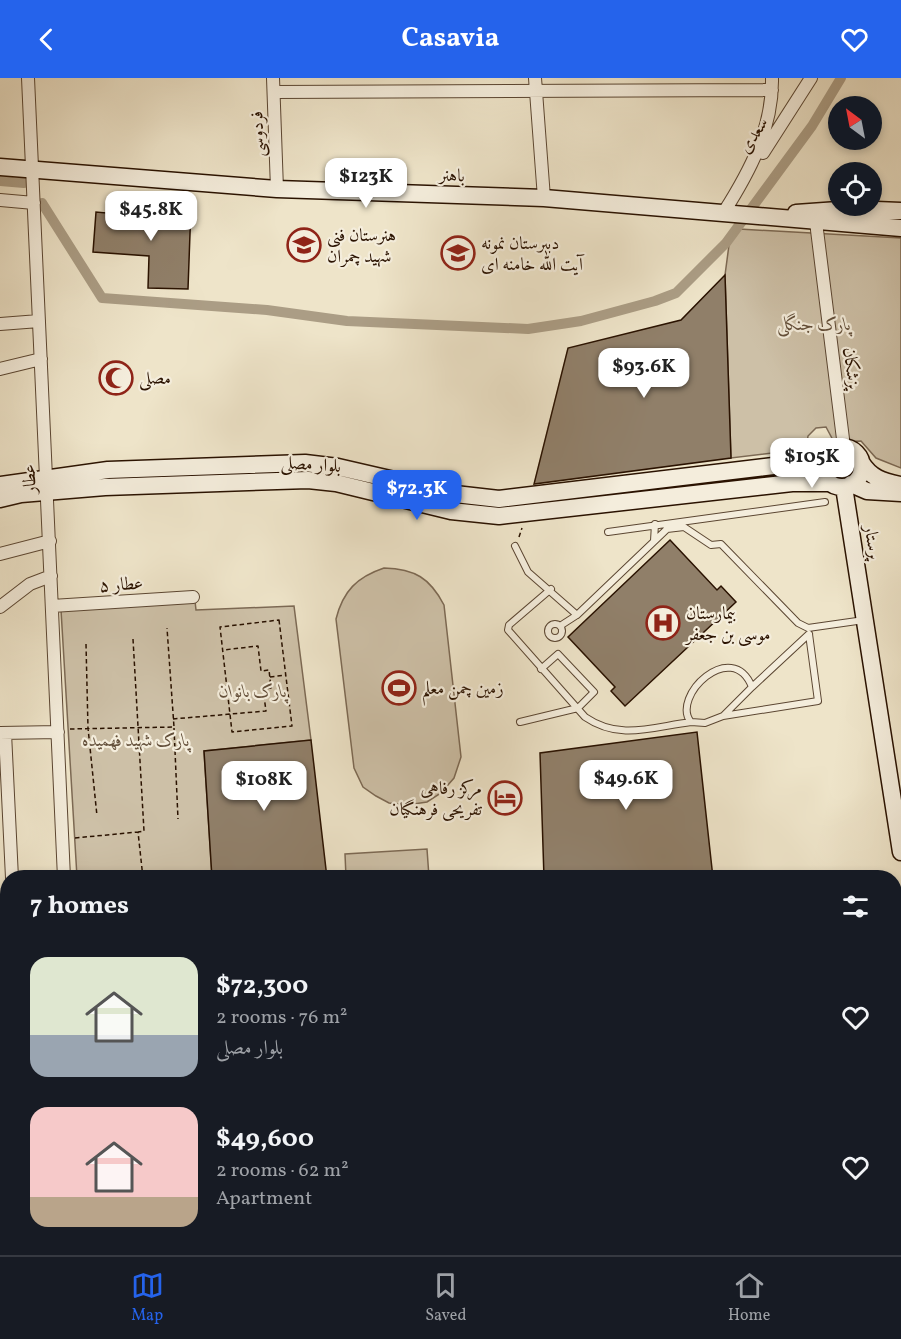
<!DOCTYPE html>
<meta charset="utf-8">
<style>
body{margin:0;font-family:Vollkorn,Amiri,serif;background:#20242c;color:#f1f3f6;height:100vh;display:flex;flex-direction:column;font-size:22px;white-space:nowrap}
*{box-sizing:border-box;margin:0}
p{font-size:20px;color:#9ea1a6}
.icon{flex:none;width:33px;height:33px;fill:none;stroke:currentColor;stroke-width:2;stroke-linecap:round;stroke-linejoin:round}
.map{position:relative;flex:1;overflow:hidden}
.drawer{position:absolute;left:0px;top:792px;width:902px;height:386px;display:flex;flex-direction:column;background:#171b24;border-radius:24px 24px 0 0;box-shadow:0 3px 9px #0003}
.drawer>*{flex:none}
.needle{width:39px;rotate:328deg}
.buttons{position:absolute;left:828px;top:18px;display:grid;gap:12px}
.buttons a{display:grid;place-items:center;width:54px;height:54px;border-radius:50%;background:#171b24;box-shadow:0 3px 9px #0003;font-size:30px}
.price{position:absolute;translate:-50% -51px;padding:0 14px;border-radius:12px;background:#fff;color:#222;font-size:20px;line-height:39px;filter:drop-shadow(0 2px 3px #0008)}
.price::after{content:'';position:absolute;left:50%;top:36px;width:18px;height:14px;margin-left:-9px;background:inherit;clip-path:polygon(0 0,100% 0,50% 100%)}
.price.active{background:#2563eb;color:#fff}
ul{padding:0;list-style:none}
li{display:flex;align-items:center;gap:18px;height:150px;padding:0 30px}
li span{display:grid;place-items:center;flex:none;width:168px;height:120px;border-radius:18px;color:#555}
li>.icon{margin-inline-start:auto}
span .icon{width:72px;height:72px;fill:#fffc;stroke-width:1}
li b{font-size:26px}
h2{display:flex;justify-content:space-between;align-items:center;height:72px;padding:0 30px;font-size:26px}
header{display:flex;justify-content:space-between;align-items:center;height:78px;padding:0 30px;background:#2563eb;color:#fff;font-size:27px;font-weight:700}
.dock{display:flex;justify-content:space-around;align-items:center;height:84px;border-top:2px solid #363941;background:#171b24;font-size:16px;color:#9ea1a6}
.dock a{display:grid;justify-items:center;gap:3px}
.dock .active{color:#2563eb}
.map>svg:first-child{display:block}
</style>
<header><svg class="icon" aria-label="back" viewBox="0 0 24 24"><path d="M15 5l-7 7 7 7"/></svg>Casavia<svg class="icon" aria-label="heart" viewBox="0 0 24 24"><path d="M12 20l-8-8c-3-5 5-10 8-4 3-6 11-1 8 4z"/></svg></header>
<div class="map">
<svg width="901" height="1177" viewBox="0 0 901 1177">
<rect width="100%" height="100%" fill="#eee4c9"/>
<filter id="stains"><feTurbulence type="fractalNoise" baseFrequency=".00333" numOctaves="4"/><feColorMatrix values="0 0 0 0 .2 0 0 0 0 .09 0 0 0 0 .02 0 0 0 .5 -.17"/></filter>
<radialGradient id="worn" r=".72"><stop offset=".6" stop-color="#630" stop-opacity="0"/><stop offset="1" stop-color="#630" stop-opacity=".3"/></radialGradient>
<path fill="#cdc0a7" stroke="#7c6954" stroke-width="1.5" d="M739,151L901,160V390L876,380L861,363L834,364L826,349L816,350L808,358L806,371L731,380L725,197L729,167Z
M384,490C415,491 430,500 444,527L461,679L454,700L441,715L427,724L407,727L389,725L376,718L363,709L354,690L336,541C343,513 357,499 384,490Z
M195,523L196,532L294,528L311,662L204,673L212,799H77L61,532Z
M427,771L429,799H346L345,776Z"/>
<g fill="none" stroke-linecap="round" stroke-linejoin="round">
<path stroke="#ab9d85" stroke-width="10" d="M0,103L24,105
M42,125L102,220L267,232L347,243L528,251L581,243L655,223L676,215L726,165L812,48L841,0"/>
</g>
<path fill="#907f69" stroke="#2a1200" stroke-width="1.5" d="M151,126L191,128L188,211L148,210L149,178L93,174L96,134L150,139Z
M725,197L731,380L534,406L568,270L681,242Z
M670,462L717,512L721,508L736,524L625,628L611,613L615,609L568,559Z
M697,654L713,800H544L540,675Z
M311,662L327,800H212L204,673Z"/>
<g fill="none" stroke-linecap="round" stroke-linejoin="round">
<defs>
<path id="lane" d="M608,454L825,424
M654,463L655,446
M515,468L528,494L577,537L667,451L684,449L711,467L721,466L798,545L808,550L864,542
M551,511L509,547L508,552L585,639C620,663 652,649 691,644
M548 553a7 7 0 1 1 14 0a7 7 0 1 1-14 0Z
M560,548L577,537
M752,609L809,556
M723,638L752,609C732,559 670,619 691,644L705,645L723,638L818,623L809,556
M520,644L578,630L594,614L558,576L541,591"/>
<path id="street" d="M28,0L64,800
M273,0L277,111
M535,0L544,120
M274,14L772,12
M763,75L811,0
M0,122L34,125
M724,134C750,93 773,50 772,0
M816,144L844,369
M0,246L39,243
M0,291L41,281
M0,476L50,463
M52,528L193,519
M0,529L30,506L51,498
M0,655L58,654
M5,655L12,800
M894,833H901
M894,849H901
M0,865H8
M0,885H8
M894,960L901,959
M0,969H8
M894,1009H901
M894,1101H901
M562,1170V1177
M695,1170V1177
M103,1177L203,1170"/>
<path id="secondary" d="M0,89L277,111L544,120L901,150
M796,135L852,131L901,133
M822 389a20 20 0 1 1 40 0a20 20 0 1 1-40 0Z
M861,384C871,400 882,403 900,407
M851,406L867,413L901,415
M0,407L108,392L305,385L338,389L455,416L499,421L790,386L824,379
M844,409L901,774
M0,421L21,416L105,409L308,402L336,405L451,433L499,438L792,405H830
M829,1170V1177
M845,1170L846,1177"/>
<path id="highway" d="M894,884H901
M894,904L901,903
M0,925L8,924
M0,942H8"/>
</defs>
<use href="#lane" stroke="#5b4632" stroke-width="8"/>
<use href="#street" stroke="#5b4632" stroke-width="14"/>
<use href="#secondary" stroke="#2a1200" stroke-width="19"/>
<use href="#highway" stroke="#2a1200" stroke-width="23"/>
<path stroke="#2a1200" stroke-width="1.5" stroke-dasharray="4.5 3" stroke-linecap="butt" d="M519,459L522,450
M279,542L292,648L232,654L220,549Z
M133,561L144,753L138,754
M86,566L88,650L97,738
M270,599L286,597
M173,641L266,633L263,611L271,610L269,592L261,593L258,568L223,572
M174,650L178,741
M70,651L174,649L167,550
M75,760L138,754L143,800"/>
<use href="#lane" stroke="#f4eddc" stroke-width="6"/>
<use href="#street" stroke="#f4eddc" stroke-width="12"/>
<use href="#secondary" stroke="#f4eddc" stroke-width="16"/>
<use href="#highway" stroke="#eee4c9" stroke-width="21"/>
</g>
<defs>
<symbol id="school-ring" viewBox="-11 -11 22 22"><circle r="9.5" fill="#f4eddc" stroke="#8f2418" stroke-width="1.5"/><path d="M0-5L7-2L0 1L-7-2ZM-4 1L0 2.5L4 1V4Q0 6-4 4Z" fill="#8f2418"/></symbol>
<symbol id="mosque-ring" viewBox="-11 -11 22 22"><circle r="9.5" fill="#f4eddc" stroke="#8f2418" stroke-width="1.5"/><path d="M3.5-4.9A6 6 0 1 0 3.5 4.9A5 5 0 1 1 3.5-4.9Z" fill="#8f2418"/></symbol>
<symbol id="hospital-ring" viewBox="-11 -11 22 22"><circle r="9.5" fill="#f4eddc" stroke="#8f2418" stroke-width="1.5"/><path d="M-5-5h3v3.5h4V-5h3V5h-3V1.5h-4V5h-3Z" fill="#8f2418"/></symbol>
<symbol id="stadium-ring" viewBox="-11 -11 22 22"><circle r="9.5" fill="#f4eddc" stroke="#8f2418" stroke-width="1.5"/><path d="M0-5a6.5 5 0 1 0 0 10a6.5 5 0 1 0 0-10ZM-3.5-1.8h7v3.6h-7Z" fill="#8f2418"/></symbol>
<symbol id="hotel-ring" viewBox="-11 -11 22 22"><circle r="9.5" fill="#f4eddc" stroke="#8f2418" stroke-width="1.5"/><path d="M-6-4.5h1.5V1H6V5H4.5V3h-9V5H-6ZM-4 0a1.8 1.8 0 1 1 3.6 0ZM.5 0V-2.5h3Q6-2.5 6 0Z" fill="#8f2418"/></symbol>
</defs>
<g fill-rule="evenodd">
<use href="#school-ring" x="285" y="148" width="38" height="38"/>
<use href="#school-ring" x="439" y="156" width="38" height="38"/>
<use href="#mosque-ring" x="97" y="281" width="38" height="38"/>
<use href="#hospital-ring" x="644" y="526" width="38" height="38"/>
<use href="#stadium-ring" x="380" y="591" width="38" height="38"/>
<use href="#hotel-ring" x="486" y="701" width="38" height="38"/>
</g>
<g text-anchor="middle" stroke-width="4.5" stroke-linejoin="round" paint-order="stroke">
<g font-size="18" fill="#2a1200" stroke="#f4eddc">
<text transform="translate(257 56) rotate(-92)" y="6">فردوسی</text>
<text transform="translate(753 57) rotate(-57)" y="6">سعدی</text>
<text transform="translate(452 97) rotate(2)" y="6">باهنر</text>
<text transform="translate(852 290) rotate(83)" y="6">پزشکان</text>
<text transform="translate(311 386) rotate(4)" y="6">بلوار مصلی</text>
<text transform="translate(29 401) rotate(-93)" y="6">عطار</text>
<text transform="translate(873 464) rotate(81)" y="6">پرستار</text>
<text transform="translate(121 506) rotate(-4)" y="6">عطار ۵</text>
</g>
<g font-size="18" fill="#2a1200" stroke="#f4eddc" text-anchor="start">
<text x="327" y="163">هنرستان فنی<tspan x="327" dy="21">شهید چمران</tspan></text>
<text x="481" y="171">دبیرستان نمونه<tspan x="481" dy="21">آیت الله خامنه ای</tspan></text>
<text x="139" y="306">مصلی</text>
<text x="686" y="541">بیمارستان<tspan x="686" dy="21">موسی بن جعفر</tspan></text>
<text x="422" y="616">زمین چمن معلم</text>
<text x="482" y="716" text-anchor="end">مرکز رفاهی<tspan x="482" dy="21">تفریحی فرهنگیان</tspan></text>
</g>
<g font-size="18" font-style="italic" fill="#634f3a" stroke="#f4eddc">
<text x="814" y="252">پارک جنگلی</text>
<text x="253" y="619">پارک بانوان</text>
<text x="136" y="668">پارک شهید فهمیده</text>
</g>
</g>
<rect width="100%" height="100%" filter="url(#stains)"/>
<rect width="100%" height="100%" fill="url(#worn)"/>
</svg>
<div class="buttons">
<a><svg class="needle" viewBox="-14 -14 28 28"><path d="M0-13l5 13h-10z" fill="#e53935"/><path d="M0 13l5-13h-10z" fill="#9ea1a6"/></svg></a>
<a><svg class="icon" aria-label="locate" viewBox="0 0 24 24"><circle cx="12" cy="12" r="6"/><path d="M12 2v4M12 18v4M2 12h4M18 12h4"/></svg></a>
</div>
<b class="price" style="left:366px;top:131px">$123K</b>
<b class="price" style="left:151px;top:164px">$45.8K</b>
<b class="price" style="left:644px;top:321px">$93.6K</b>
<b class="price" style="left:812px;top:411px">$105K</b>
<b class="price active" style="left:417px;top:443px">$72.3K</b>
<b class="price" style="left:626px;top:733px">$49.6K</b>
<b class="price" style="left:264px;top:734px">$108K</b>
<section class="drawer">
<h2>7 homes<svg class="icon" aria-label="filters" viewBox="0 0 24 24"><path d="M4 7h16M4 17h16"/><circle cx="9" cy="7" r="2"/><circle cx="15" cy="17" r="2"/></svg></h2>
<ul>
<li><span style="background:linear-gradient(#dfe7d0 65%,#9aa5b1 0)"><svg class="icon" aria-label="home" viewBox="0 0 24 24"><path d="M3 11l9-7 9 7M6 9v11h12V9"/></svg></span><div><b>$72,300</b><p>2 rooms · 76 m²</p><p>بلوار مصلی</p></div><svg class="icon" aria-label="heart" viewBox="0 0 24 24"><path d="M12 20l-8-8c-3-5 5-10 8-4 3-6 11-1 8 4z"/></svg></li>
<li><span style="background:linear-gradient(#f6c9c9 75%,#b9a48a 0)"><svg class="icon" aria-label="home" viewBox="0 0 24 24"><path d="M3 11l9-7 9 7M6 9v11h12V9"/></svg></span><div><b>$49,600</b><p>2 rooms · 62 m²</p><p>Apartment</p></div><svg class="icon" aria-label="heart" viewBox="0 0 24 24"><path d="M12 20l-8-8c-3-5 5-10 8-4 3-6 11-1 8 4z"/></svg></li>
</ul>
</section>
</div>
<nav class="dock">
<a class="active"><svg class="icon" aria-label="map" viewBox="0 0 24 24"><path d="M3 6l6-2 6 2 6-2v14l-6 2-6-2-6 2zM9 4v14M15 6v14"/></svg>Map</a>
<a><svg class="icon" aria-label="saved" viewBox="0 0 24 24"><path d="M7 4h10v16l-5-4-5 4z"/></svg>Saved</a>
<a><svg class="icon" aria-label="home" viewBox="0 0 24 24"><path d="M3 11l9-7 9 7M6 9v11h12V9"/></svg>Home</a>
</nav>
